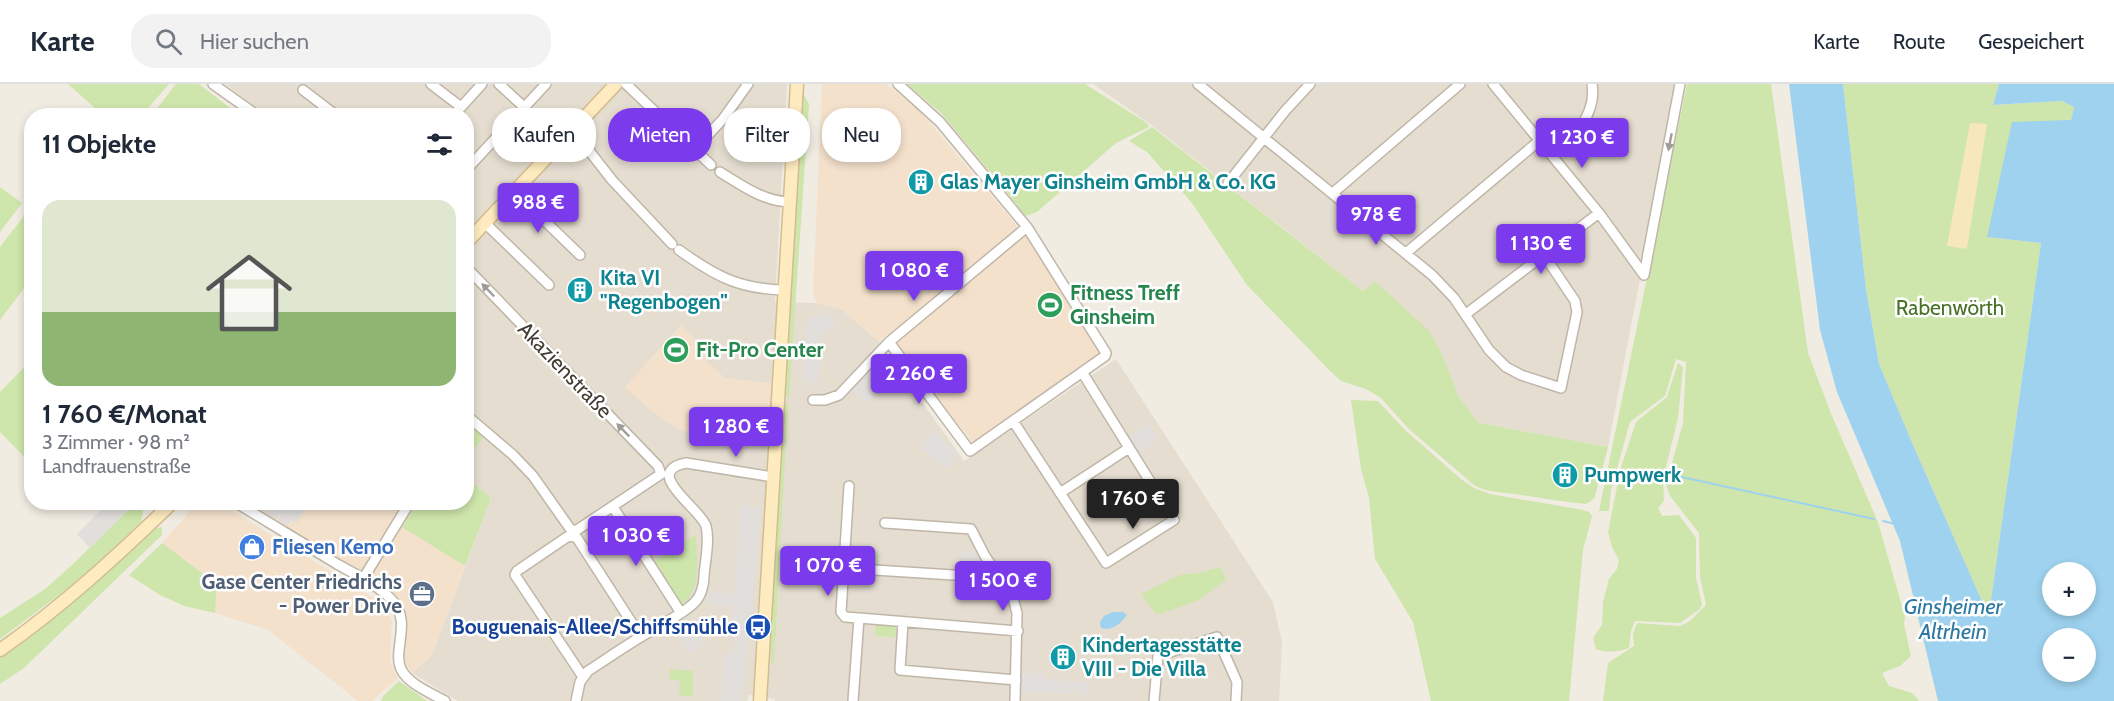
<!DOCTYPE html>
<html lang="de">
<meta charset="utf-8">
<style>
body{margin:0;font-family:Cabin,sans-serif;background:#f2f2f3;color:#1f2937;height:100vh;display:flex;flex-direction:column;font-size:22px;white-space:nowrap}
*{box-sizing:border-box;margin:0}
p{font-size:20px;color:#747a83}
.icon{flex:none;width:33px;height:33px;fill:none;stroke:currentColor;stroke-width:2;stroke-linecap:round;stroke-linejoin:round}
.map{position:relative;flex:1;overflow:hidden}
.details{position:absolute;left:24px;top:24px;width:450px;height:402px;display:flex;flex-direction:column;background:#fff;border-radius:24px;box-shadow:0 3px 9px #0003}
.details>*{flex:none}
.banner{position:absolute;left:492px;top:24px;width:570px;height:54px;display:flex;gap:12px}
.tools{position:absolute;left:2042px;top:478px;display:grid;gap:12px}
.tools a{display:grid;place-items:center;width:54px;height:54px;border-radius:50%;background:#fff;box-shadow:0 3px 9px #0003;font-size:30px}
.price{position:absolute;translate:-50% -51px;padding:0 14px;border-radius:6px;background:#7c3aed;color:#fff;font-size:20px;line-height:39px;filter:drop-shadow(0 2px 3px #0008)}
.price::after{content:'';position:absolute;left:50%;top:36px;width:18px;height:14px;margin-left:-9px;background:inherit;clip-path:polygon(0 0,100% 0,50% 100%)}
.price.active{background:#222;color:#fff}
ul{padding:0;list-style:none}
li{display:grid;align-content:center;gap:12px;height:318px;padding:0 18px}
li span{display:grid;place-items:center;height:186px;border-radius:18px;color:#555}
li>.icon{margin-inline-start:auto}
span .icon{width:108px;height:108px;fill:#fffc;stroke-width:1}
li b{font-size:26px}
h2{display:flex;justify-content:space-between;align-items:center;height:72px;padding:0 18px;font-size:26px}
.tag{padding:0 21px;border-radius:24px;background:#fff;box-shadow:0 3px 9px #0003;font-size:21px;line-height:54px}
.tag.active{background:#7c3aed;color:#fff}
header{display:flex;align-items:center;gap:36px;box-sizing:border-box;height:84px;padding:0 30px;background:#fff;border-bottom:2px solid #e0e1e3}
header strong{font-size:28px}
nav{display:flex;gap:33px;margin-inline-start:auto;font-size:21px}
.search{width:420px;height:54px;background:#f2f2f3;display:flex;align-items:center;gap:15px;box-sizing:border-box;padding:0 21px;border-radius:24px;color:#747a83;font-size:22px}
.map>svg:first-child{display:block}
</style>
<header>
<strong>Karte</strong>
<div class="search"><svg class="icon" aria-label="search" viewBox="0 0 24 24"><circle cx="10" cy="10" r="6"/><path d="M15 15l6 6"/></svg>Hier suchen</div>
<nav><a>Karte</a><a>Route</a><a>Gespeichert</a></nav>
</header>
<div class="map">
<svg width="2114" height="617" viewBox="0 0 2114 617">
<rect width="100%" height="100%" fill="#f1ece2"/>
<path fill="#e5ddd0" d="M225,0H787L775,218L816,219L843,226L879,258L964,377L1116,275L1273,518L1282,558L1279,617H775V615L749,611L747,617H458L412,589L432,571L491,414L467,394V373L490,346L467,326L466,32L266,31Z
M1093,0H1677L1608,363L1479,339L1459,313L1441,268L1375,197L1363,207L1150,40Z"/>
<path fill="#f4e1cc" d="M822,0H886L921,28L1034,162L1102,268L973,359L887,250L879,258L843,226L816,219L813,208Z
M681,241L712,270L706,277L725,294L771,299L769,339L747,338L724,362L694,352L668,339L648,324L625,303Z
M197,419H220L385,521L392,537L390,579L398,594L372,617H358L268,546L215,529L217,500L162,459Z
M246,419H417L403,443L465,482L432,571L412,589L405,580L404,575L405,532L401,519L395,512L371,494Z"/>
<path fill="#cee5ab" d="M68,0H169L142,31L104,32Z
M176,0H199L238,30L237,32L152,31Z
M907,0H1085L1147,39L1149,43L1116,59L1037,128L1026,132L941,29Z
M1687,0H1771L1808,269L1832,332L1878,438L1905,533L1904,540L1911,572L1900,582L1882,589L1889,602L1912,609L1919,617H1603L1608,579L1634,562L1633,550L1637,539L1680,542L1690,537L1706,521L1700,493L1699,449L1670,412L1666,401L1683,339L1686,278L1676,275L1665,312L1630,338L1611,406L1609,427H1599Z
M1843,0H1999L1993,21L2062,17L2074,23L2071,36L1987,153L2041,159L1991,516L1985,520L1981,515L1913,361L1879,280L1866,205Z
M803,9L809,20L789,314H783Z
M1152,43L1363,207L1375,197L1429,247L1441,268L1459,313L1479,339L1608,363L1594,415L1586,420C1564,418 1543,414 1521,411C1505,408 1490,409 1475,402L1409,345L1381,314L1366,305L1341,297L1331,288L1247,201L1192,119L1147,68L1129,57Z
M0,103L22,119L0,148Z
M30,124L32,126L31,195L0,236V163Z
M31,276V380L0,348V308Z
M1678,279L1683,283L1678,334L1663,395L1664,417L1658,424L1662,432L1679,431L1696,454V494L1702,520L1700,525L1680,539L1635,537L1631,547L1629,564C1618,568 1608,569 1596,565L1593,554L1602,541L1603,518L1609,495L1617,485L1619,476L1612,463L1608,448L1621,383L1636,338L1667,313Z
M1351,316L1378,317L1405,346L1461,395L1474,404L1490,410L1583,426L1589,428L1592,432L1583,466L1569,617H1431L1413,538L1375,475L1369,414L1361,385Z
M783,319H788L774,579H771L772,515Z
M467,336L485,352L467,373Z
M467,394L491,414L465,482L402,443L417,419L466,418Z
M134,423H140L143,428L141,438L124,454L75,499L0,555V534L45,505L72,481L128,426Z
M162,443V451L24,584L0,600V574L157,444Z
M696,451C696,473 703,508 681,520L655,477Z
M162,459L217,500L215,529L184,522L160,511L129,491Z
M851,468L879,470L878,483L850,482Z
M1221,483L1226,496L1197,517L1157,531L1141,510L1180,491L1199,489Z
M876,540L896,542L895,553L875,552Z
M670,585L693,587V613L679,611L680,597L670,595Z
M399,597L427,617H381L383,612Z"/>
<path fill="#f6e7bd" d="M1970,39L1987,40L1967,165L1947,162Z"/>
<path fill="#e1dedb" d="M827,228L837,239L822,249V254L818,259V268L821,269L818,299L803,298L806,238L817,229L823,232Z
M884,269L897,281L868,319L852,307Z
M1148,340L1158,356L1135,371L1125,355Z
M933,348L959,369L947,385L920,364Z
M108,419H120L128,426L90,464L77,450Z
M250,419H309L296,440L291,436L287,442L278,436L281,431L280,430L276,435Z
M740,421L760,423L757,471L741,617H721L725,568L733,569L735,548L731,547L733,522L707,520V506L735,510Z
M961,467L976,469L985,483L984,490L960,489Z
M686,535L706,557L691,570L671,547Z
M1018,589H1045L1044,595L1049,596L1059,593L1061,597L1086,598L1090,605L1088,611L1083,613L1074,605L1073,609L1069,610L1018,607Z"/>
<path fill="#9ed2ee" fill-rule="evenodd" d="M1789,0H1843L1866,205L1879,280L1913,361L1981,515L1985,520L1991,516L2041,159L1987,153L2012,38L2071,36L2074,23L2062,17L1993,21L1999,0H2114V617H1938L1900,457L1837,308L1820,246ZM2052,489H2085V522H2052ZM2052,555H2085V588H2052Z
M1113,528H1123L1127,531C1120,540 1113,547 1101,544L1100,538L1104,532Z"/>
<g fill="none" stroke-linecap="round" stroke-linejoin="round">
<path stroke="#9ed2ee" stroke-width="2" d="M1677,392L1874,435
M1883,437L1895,440"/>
<defs>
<path id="minor" d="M213,0L258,32
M431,0L461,23
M499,0L524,23
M626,0L711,81
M1198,0L1432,191L1454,214L1489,266L1506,283L1521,291L1561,304L1577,228L1575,217L1544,171
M1493,0L1599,129L1644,191
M303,6L337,32
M453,32L482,0
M573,46L612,96L672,160
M695,65L723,35L748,0
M1553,71C1574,53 1597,30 1592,0
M466,86L546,0
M720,88C741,101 763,117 789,118
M1228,99L1285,27L1310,0
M515,108L580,171
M1333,109L1460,0
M486,140L549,201
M679,166C715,192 739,205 784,206
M1406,169L1540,56
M466,183L658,382L661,390L577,446H571L533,392L513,371L466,331
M1644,191L1680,0
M1466,230L1599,129
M889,258L970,367L1105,272L1106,269L1027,143L940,38L898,0
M813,316H825L839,311L889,258L1027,143
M1013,337L1106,479L1174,436L1082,288
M849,402L841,528L845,533L859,534L853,617
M1060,409L1129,364
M235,418C269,439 303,459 337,480C355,490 376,500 391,515C413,537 392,566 401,585C408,600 431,609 445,617
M613,423L681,529
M885,439L971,445L985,472L1013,514L1017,529L1015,617
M843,484L985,493L996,489
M363,495L410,418
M859,534L1018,547
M903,538L900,586L1016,596
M583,593L515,491L517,487L567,453L572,452L577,454L641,553
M576,617L580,598L588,587C608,574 628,560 649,548C664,539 682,531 695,518C701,512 704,501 704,492C705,477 710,457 706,442C700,424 641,388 686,379L773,393
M1154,617L1158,572L1217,553L1237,598L1236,617"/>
<path id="secondary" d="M466,159L616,0
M0,566C63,522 118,471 173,418
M760,617L797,0"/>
</defs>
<use href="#minor" stroke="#bfb6a8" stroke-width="12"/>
<use href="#secondary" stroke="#d1bd92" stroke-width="15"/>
<use href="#minor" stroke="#fff" stroke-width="9"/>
<use href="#secondary" stroke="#feebbf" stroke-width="12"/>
</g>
<defs><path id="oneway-solid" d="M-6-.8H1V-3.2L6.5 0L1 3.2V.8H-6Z" transform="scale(1.5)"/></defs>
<g fill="#a09d99">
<use href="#oneway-solid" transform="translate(1670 58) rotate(101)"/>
<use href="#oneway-solid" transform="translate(488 206) rotate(-134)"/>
<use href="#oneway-solid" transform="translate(623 346) rotate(-134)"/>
</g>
<defs>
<symbol id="building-disc" viewBox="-11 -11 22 22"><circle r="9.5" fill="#0f9aa8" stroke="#fff"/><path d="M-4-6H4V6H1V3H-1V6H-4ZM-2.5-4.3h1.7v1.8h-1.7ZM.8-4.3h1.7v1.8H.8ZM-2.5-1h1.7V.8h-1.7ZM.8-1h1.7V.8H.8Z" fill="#fff"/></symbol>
<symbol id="stadium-disc" viewBox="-11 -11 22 22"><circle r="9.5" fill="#2e9e5b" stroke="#fff"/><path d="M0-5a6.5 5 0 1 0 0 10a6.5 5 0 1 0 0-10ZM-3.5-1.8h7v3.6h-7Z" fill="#fff"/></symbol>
<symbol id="shop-disc" viewBox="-11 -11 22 22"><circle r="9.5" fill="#3f7fe0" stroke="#fff"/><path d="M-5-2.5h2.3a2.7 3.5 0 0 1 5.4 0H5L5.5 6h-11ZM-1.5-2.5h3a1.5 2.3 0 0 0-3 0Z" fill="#fff"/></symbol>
<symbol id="office-disc" viewBox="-11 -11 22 22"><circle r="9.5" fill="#5c6f8a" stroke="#fff"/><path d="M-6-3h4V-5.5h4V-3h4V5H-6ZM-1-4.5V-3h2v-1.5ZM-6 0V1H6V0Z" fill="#fff"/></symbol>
<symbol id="bus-disc" viewBox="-11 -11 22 22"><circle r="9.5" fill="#1a4fb4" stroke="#fff"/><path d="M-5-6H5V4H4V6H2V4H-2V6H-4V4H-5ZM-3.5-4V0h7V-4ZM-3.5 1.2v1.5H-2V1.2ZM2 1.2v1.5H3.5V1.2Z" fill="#fff"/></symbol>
</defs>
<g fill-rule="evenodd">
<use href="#building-disc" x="906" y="83" width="30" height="30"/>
<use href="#building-disc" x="565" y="191" width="30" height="30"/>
<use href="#stadium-disc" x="1035" y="206" width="30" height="30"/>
<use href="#stadium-disc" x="661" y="251" width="30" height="30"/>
<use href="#building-disc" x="1550" y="376" width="30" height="30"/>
<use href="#shop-disc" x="237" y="448" width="30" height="30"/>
<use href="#office-disc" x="407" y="495" width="30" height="30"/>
<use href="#bus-disc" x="743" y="528" width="30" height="30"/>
<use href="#building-disc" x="1048" y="558" width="30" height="30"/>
</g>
<g text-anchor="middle" stroke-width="5" stroke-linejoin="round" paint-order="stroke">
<g font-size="21" font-weight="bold" fill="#0d838f" stroke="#fff" text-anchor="start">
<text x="940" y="105">Glas Mayer Ginsheim GmbH &amp; Co. KG</text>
<text x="600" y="201">Kita VI<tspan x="600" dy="24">"Regenbogen"</tspan></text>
<text x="1584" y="398">Pumpwerk</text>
<text x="1082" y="568">Kindertagesstätte<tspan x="1082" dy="24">VIII - Die Villa</tspan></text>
</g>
<g font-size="21" font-weight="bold" fill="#27864d" stroke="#fff" text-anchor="start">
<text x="1070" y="216">Fitness Treff<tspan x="1070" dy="24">Ginsheim</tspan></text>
<text x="696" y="273">Fit-Pro Center</text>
</g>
<g font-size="21" fill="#487228" stroke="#fff">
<text x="1950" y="231">Rabenwörth</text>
</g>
<g font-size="21" fill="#423b33" stroke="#fff">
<text transform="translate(565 286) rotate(46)" y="7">Akazienstraße</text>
</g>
<g font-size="21" font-weight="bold" fill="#366cbe" stroke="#fff" text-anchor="start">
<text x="272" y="470">Fliesen Kemo</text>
</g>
<g font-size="21" font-weight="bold" fill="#4e5e75" stroke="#fff" text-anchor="end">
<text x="402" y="505">Gase Center Friedrichs<tspan x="402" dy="24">- Power Drive</tspan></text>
</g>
<g font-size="21" font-weight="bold" fill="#164399" stroke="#fff" text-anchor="end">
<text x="738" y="550">Bouguenais-Allee/Schiffsmühle</text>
</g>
<g font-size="22" font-style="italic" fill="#2e79a3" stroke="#fff">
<text x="1953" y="530">Ginsheimer<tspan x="1953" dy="25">Altrhein</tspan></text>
</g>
</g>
</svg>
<div class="tools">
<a>+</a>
<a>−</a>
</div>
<b class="price" style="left:1582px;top:85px">1 230 €</b>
<b class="price" style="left:538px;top:150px">988 €</b>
<b class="price" style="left:1376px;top:162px">978 €</b>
<b class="price" style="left:1541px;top:191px">1 130 €</b>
<b class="price" style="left:914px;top:218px">1 080 €</b>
<b class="price" style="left:919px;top:321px">2 260 €</b>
<b class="price" style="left:736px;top:374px">1 280 €</b>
<b class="price active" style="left:1133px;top:446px">1 760 €</b>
<b class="price" style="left:636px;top:483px">1 030 €</b>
<b class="price" style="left:828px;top:513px">1 070 €</b>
<b class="price" style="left:1003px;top:528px">1 500 €</b>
<div class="banner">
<a class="tag">Kaufen</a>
<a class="tag active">Mieten</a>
<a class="tag">Filter</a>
<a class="tag">Neu</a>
</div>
<section class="details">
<h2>11 Objekte<svg class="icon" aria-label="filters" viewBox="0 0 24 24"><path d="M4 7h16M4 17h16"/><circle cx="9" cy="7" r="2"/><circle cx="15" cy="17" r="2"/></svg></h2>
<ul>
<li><span style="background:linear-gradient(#dfe7d0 60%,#8fb573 0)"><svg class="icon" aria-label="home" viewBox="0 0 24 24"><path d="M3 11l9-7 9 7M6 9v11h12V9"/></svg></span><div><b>1 760 €/Monat</b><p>3 Zimmer · 98 m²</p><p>Landfrauenstraße</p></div></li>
</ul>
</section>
</div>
